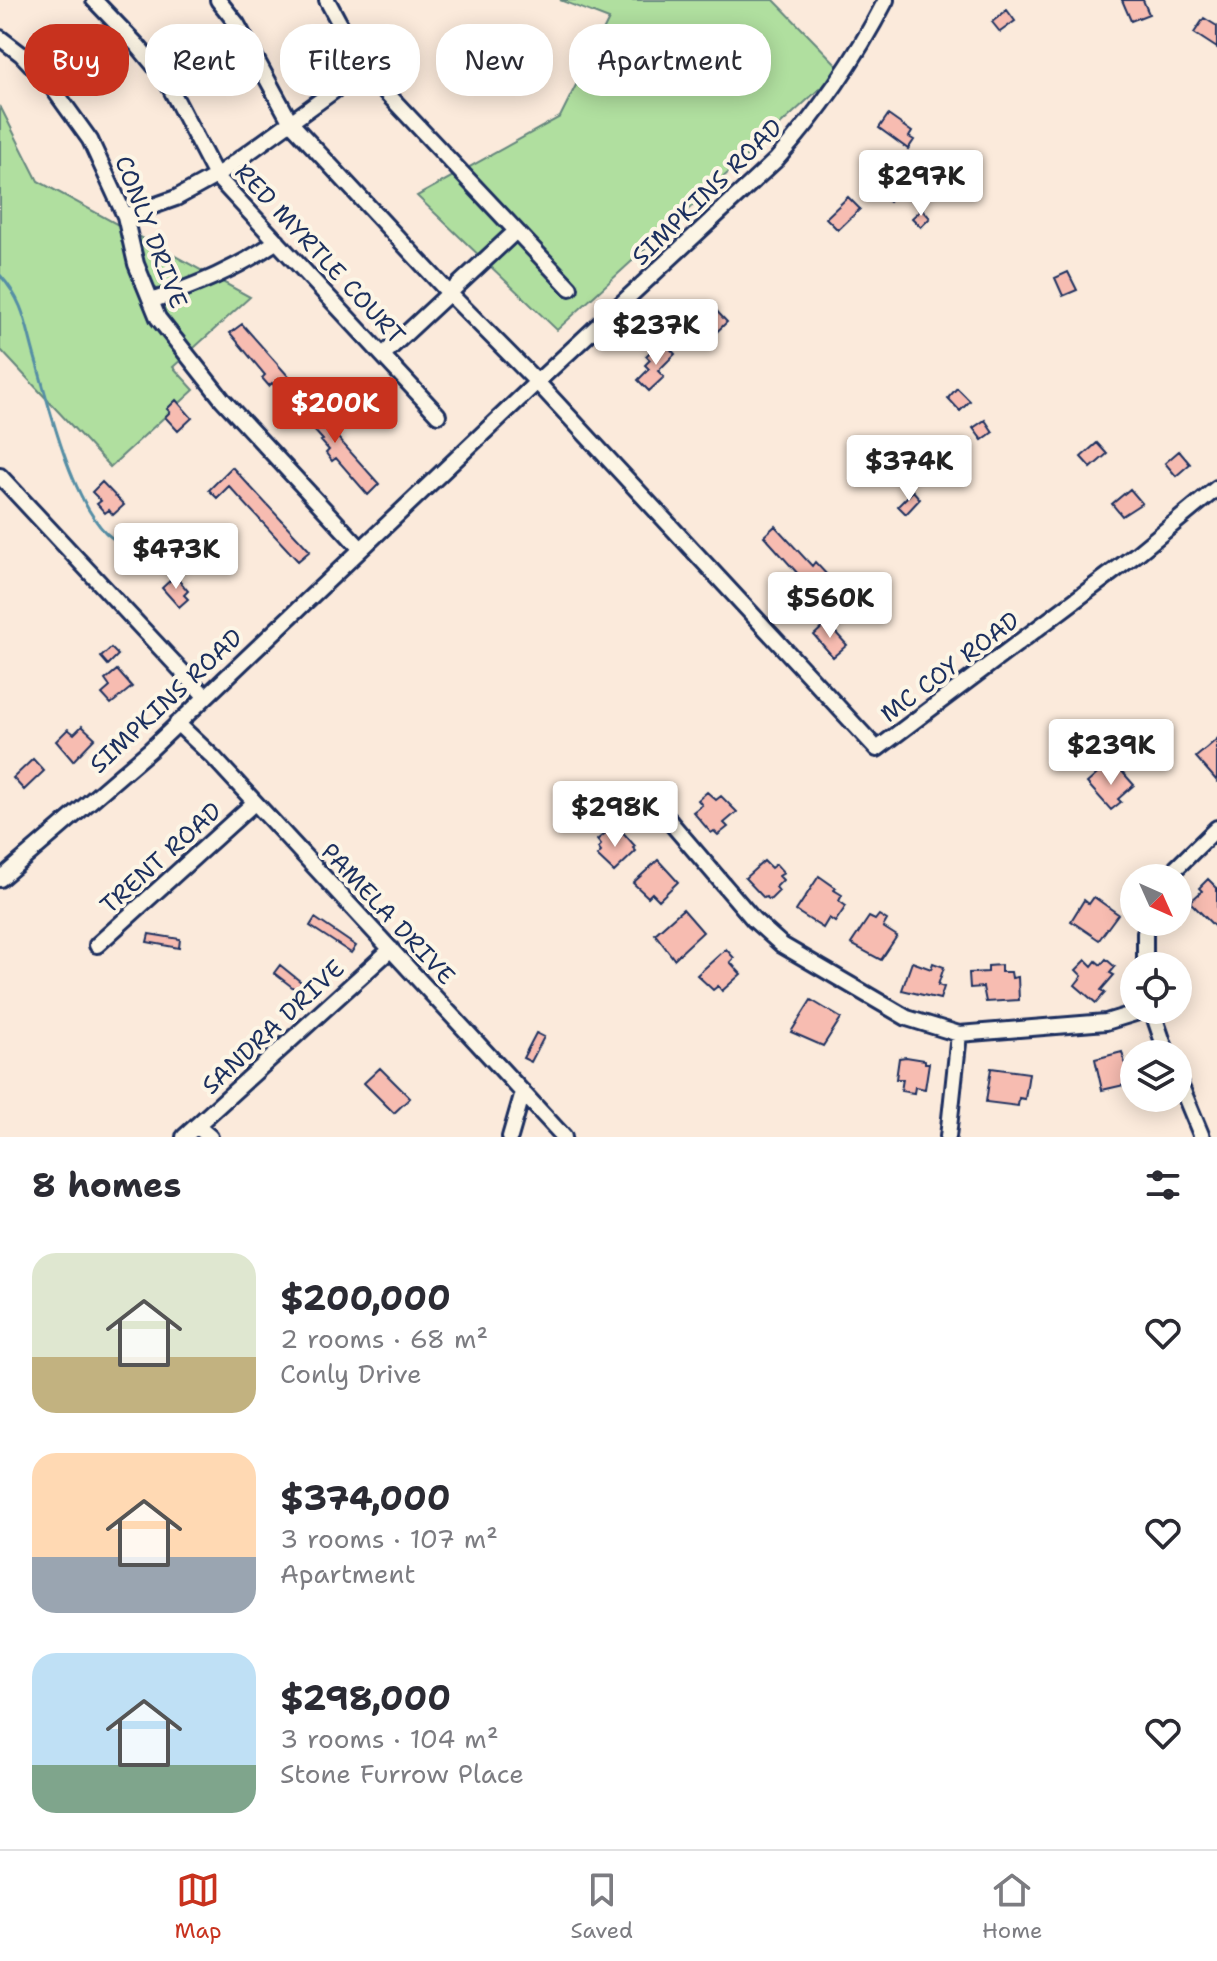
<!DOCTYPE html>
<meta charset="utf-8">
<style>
body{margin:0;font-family:"Shantell Sans",sans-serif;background:#f2f2f3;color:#2b2b33;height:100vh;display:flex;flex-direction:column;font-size:30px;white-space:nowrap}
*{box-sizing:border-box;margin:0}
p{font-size:26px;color:#7c7c81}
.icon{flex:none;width:44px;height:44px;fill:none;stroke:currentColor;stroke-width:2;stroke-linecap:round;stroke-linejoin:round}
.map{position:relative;height:1137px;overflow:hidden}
.sheet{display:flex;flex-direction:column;background:#fff;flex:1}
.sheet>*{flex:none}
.hud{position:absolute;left:24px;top:24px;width:800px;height:72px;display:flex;gap:16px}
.needle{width:52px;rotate:135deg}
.controls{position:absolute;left:1120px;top:864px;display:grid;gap:16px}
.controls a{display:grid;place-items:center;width:72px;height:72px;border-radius:50%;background:#fff;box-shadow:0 4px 20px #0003;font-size:40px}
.price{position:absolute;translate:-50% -68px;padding:0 18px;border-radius:8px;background:#fff;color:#222;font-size:26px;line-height:52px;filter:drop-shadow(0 2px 4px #0008)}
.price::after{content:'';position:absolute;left:50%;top:48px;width:24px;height:18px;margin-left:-12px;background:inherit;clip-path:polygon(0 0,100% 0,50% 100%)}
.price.active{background:#c8321e;color:#fff}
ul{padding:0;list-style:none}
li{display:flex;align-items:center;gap:24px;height:200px;padding:0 32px}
li span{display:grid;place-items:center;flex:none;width:224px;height:160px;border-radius:24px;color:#555}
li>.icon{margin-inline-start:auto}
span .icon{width:96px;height:96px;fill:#fffc;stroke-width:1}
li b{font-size:34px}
h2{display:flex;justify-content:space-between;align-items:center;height:96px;padding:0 32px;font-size:34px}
.tag{padding:0 28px;border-radius:32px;background:#fff;box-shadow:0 4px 20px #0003;font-size:28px;line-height:72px}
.tag.active{background:#c8321e;color:#fff}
.menu{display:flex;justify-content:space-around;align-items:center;height:112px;border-top:2px solid #e1e1e2;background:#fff;font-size:22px;color:#7c7c81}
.menu a{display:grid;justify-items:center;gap:4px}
.menu .active{color:#c8321e}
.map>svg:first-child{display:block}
</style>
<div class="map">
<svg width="1217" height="1137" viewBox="0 0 1217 1137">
<rect width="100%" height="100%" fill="#fbeadb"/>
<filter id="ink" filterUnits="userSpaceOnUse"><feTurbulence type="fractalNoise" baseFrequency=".0125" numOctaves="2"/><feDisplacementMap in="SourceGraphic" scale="16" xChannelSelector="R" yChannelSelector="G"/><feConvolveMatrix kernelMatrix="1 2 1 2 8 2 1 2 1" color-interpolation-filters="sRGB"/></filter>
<g filter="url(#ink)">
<path fill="#b0df9f" stroke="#66877e" stroke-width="2" d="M560,0H774L841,69L557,330L417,196L560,117L609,19Z
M0,106L38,181L250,297L173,367L194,390L110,467L0,349Z"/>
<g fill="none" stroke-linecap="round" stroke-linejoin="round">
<path stroke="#558ea5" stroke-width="3" d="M0,275C26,304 26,329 37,364C50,411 72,499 106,533C115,542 127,544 139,548"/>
</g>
<path fill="#f7bcb1" stroke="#1b2f5e" stroke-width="2" d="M1122,0H1143L1149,14L1131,21Z
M1007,10L1015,21L1000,32L992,22Z
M1204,18L1217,26V48L1194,33Z
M888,115L912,132L909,137L914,140L908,149L879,128Z
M892,177L903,187L889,202L878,193Z
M848,197L860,209L838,230L826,218Z
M922,209L930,218L921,227L912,218Z
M1068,272L1077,290L1063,296L1055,278Z
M709,303L727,322L706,342L688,323Z
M242,324L289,377L277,388L272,383L269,386L262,378L265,375L230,333Z
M666,344L675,354L658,371L664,377L649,391L638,380L649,369L645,365L650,360L646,356L653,349L657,353Z
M957,388L970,401L960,411L948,398Z
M302,396L310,405L314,400L322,409L317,413L321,419L379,484L368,495L336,458L332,461L326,453L329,450L321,441L323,440L292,406Z
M176,400L192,418L178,431L165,417L170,412L167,409Z
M985,420L993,432L982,440L973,428Z
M1097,443L1107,454L1091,468L1081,457Z
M1179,451L1190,464L1176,476L1165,463Z
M232,467L310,551L298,561L229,486L217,498L209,490Z
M102,482L124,505L113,515L109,510L105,513L97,504L101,501L92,492Z
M1130,489L1142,503L1122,516L1112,504Z
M913,491L920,499L906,514L898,506Z
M775,526L812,566L815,562L830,578L812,596L805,588L808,585L764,536Z
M175,576L188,591L184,595L188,599L179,607L162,588Z
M827,623L847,645L833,657L814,635Z
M111,648L118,655L108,665L101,657Z
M117,670L132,687L111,704L102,694L110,687L105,680Z
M82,726L95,738L73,761L56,741L68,729L74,734Z
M1217,739V781L1196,757Z
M33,759L44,771L24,790L13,778Z
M1118,767L1134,785L1118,799L1121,802L1111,810L1087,783L1103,769L1108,775Z
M707,792L716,800L721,796L737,812L724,823L728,827L718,835L714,831L711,833L693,812L702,805L698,800Z
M619,828L635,846L633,848L636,851L614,872L597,856L601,852L598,848L601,845L597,840L608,831L612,835Z
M658,860L678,882L659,900L652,893L648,897L633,883Z
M764,861L771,868L776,864L784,873L779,876L783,880L776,887L779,891L770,900L766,897L764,898L745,878Z
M819,876L836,888L834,890L842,895L839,901L846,906L835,922L829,918L823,928L796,911Z
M1208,879L1217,888V929L1190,902L1202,891L1199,888Z
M1094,897L1118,914L1099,940L1071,921L1084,900L1089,904Z
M683,909L703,932L674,959L655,934Z
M879,915L887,920L883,927L897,936L881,960L851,944L869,917L875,920Z
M315,918L356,946L351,953L310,926Z
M149,934L180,939L179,948L147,942Z
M726,949L734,958L730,962L741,974L722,991L718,986L713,990L697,975Z
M1106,959L1115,967L1110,973L1114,975L1101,990L1105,993L1096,1003L1075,985L1082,976L1076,970L1086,960L1092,966L1096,961L1101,965Z
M912,962L931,969L933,963L944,967L938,985L944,987L940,999L902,990Z
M280,965L306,986L300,993L274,973Z
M1001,965V972H1011L1012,978L1018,977L1019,1000L986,1002L983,987L970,988L969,973L988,972V966Z
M811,1000L841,1018L823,1046L791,1032Z
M536,1033L544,1037L531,1062L523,1058Z
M1122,1052L1128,1076L1123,1078L1124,1085L1102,1090L1095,1059Z
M906,1057L925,1060V1063H929L925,1089L915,1087L914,1093L901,1091L903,1079H896L899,1058Z
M380,1068L410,1098L394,1113L364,1083Z
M991,1068L1029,1073L1025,1099L1019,1098L1018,1106L986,1102Z"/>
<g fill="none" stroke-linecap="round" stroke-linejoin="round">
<defs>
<path id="street" d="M94,0L138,46L166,80L216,176L438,415
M218,0L237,24L291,123L449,293L537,382L877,749L1138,553L1217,488
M327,0L364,69L570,288
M0,38L21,54L52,87L90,140L125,216L136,264L158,318L222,399L361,549
M125,216L176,198L216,176L364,69
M151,301C199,284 235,270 277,241
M384,354L516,231
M0,476L205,696
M177,723L214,758L564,1137
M652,793L671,823L754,920L782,945L907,1018L959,1034L1106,1022L1145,1010
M1166,878L1217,828
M0,879L150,750L537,382L776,160C820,111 856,58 886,0
M97,945L254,803
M1145,966V933L1149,922
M1152,1010L1167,1054
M1178,1079L1202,1137
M198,1127L210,1137
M184,1137L391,949
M510,1137L523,1092
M948,1137L959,1034"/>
</defs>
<use href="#street" stroke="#1b2f5e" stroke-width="20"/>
<use href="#street" stroke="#fcf5e5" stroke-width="14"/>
</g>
</g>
<g text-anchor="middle" stroke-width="8" stroke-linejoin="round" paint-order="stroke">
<g font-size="24" fill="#1b2f5e" stroke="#fcf5e5">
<text transform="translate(707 192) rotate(-44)" y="8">SIMPKINS ROAD</text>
<text transform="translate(151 232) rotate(69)" y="8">CONLY DRIVE</text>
<text transform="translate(320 254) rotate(47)" y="8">RED MYRTLE COURT</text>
<text transform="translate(950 667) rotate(-37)" y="8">MC COY ROAD</text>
<text transform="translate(166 701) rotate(-43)" y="8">SIMPKINS ROAD</text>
<text transform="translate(161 858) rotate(-42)" y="8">TRENT ROAD</text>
<text transform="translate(388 914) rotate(47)" y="8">PAMELA DRIVE</text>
<text transform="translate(273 1027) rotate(-43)" y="8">SANDRA DRIVE</text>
</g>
</g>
</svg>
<div class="controls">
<a><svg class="needle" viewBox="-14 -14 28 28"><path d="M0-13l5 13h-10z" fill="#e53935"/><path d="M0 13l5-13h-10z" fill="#7c7c81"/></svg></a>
<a><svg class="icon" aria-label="locate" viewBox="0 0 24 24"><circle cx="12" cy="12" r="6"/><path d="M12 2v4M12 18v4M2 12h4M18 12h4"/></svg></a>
<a><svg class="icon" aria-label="layers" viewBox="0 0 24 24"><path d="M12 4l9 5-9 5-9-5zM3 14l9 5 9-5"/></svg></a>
</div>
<b class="price" style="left:921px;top:218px">$297K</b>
<b class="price" style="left:656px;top:367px">$237K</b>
<b class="price active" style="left:335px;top:445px">$200K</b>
<b class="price" style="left:909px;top:503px">$374K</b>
<b class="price" style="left:176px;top:591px">$473K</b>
<b class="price" style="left:830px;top:640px">$560K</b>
<b class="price" style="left:1111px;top:787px">$239K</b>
<b class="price" style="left:615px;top:849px">$298K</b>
<div class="hud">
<a class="tag active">Buy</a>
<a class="tag">Rent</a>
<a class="tag">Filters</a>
<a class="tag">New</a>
<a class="tag">Apartment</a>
</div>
</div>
<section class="sheet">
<h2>8 homes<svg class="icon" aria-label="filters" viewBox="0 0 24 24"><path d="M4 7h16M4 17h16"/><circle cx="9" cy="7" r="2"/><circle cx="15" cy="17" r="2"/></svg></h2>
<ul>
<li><span style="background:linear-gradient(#dfe7d0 65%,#c2b280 0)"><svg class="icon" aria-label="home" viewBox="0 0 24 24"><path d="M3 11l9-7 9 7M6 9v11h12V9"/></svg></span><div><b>$200,000</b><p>2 rooms · 68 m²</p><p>Conly Drive</p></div><svg class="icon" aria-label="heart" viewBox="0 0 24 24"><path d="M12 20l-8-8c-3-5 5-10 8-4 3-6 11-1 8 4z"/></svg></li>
<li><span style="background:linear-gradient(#ffd9b3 65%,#9aa5b1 0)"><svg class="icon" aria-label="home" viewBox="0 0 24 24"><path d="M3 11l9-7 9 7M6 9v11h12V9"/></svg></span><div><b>$374,000</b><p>3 rooms · 107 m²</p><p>Apartment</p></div><svg class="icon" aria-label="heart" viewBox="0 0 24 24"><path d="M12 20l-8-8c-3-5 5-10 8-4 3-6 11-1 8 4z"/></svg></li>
<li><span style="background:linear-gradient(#bfe0f5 70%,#7fa58c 0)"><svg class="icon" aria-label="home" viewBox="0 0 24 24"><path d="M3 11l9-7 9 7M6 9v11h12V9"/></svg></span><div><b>$298,000</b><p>3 rooms · 104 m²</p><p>Stone Furrow Place</p></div><svg class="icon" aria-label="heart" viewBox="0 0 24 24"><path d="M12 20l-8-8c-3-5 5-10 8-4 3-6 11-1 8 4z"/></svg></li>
</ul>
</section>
<nav class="menu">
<a class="active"><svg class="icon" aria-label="map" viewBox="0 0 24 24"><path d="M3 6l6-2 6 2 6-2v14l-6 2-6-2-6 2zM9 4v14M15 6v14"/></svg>Map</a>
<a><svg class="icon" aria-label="saved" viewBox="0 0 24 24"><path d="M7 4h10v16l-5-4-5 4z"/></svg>Saved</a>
<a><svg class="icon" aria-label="home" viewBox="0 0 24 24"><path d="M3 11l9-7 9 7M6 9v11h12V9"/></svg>Home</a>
</nav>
